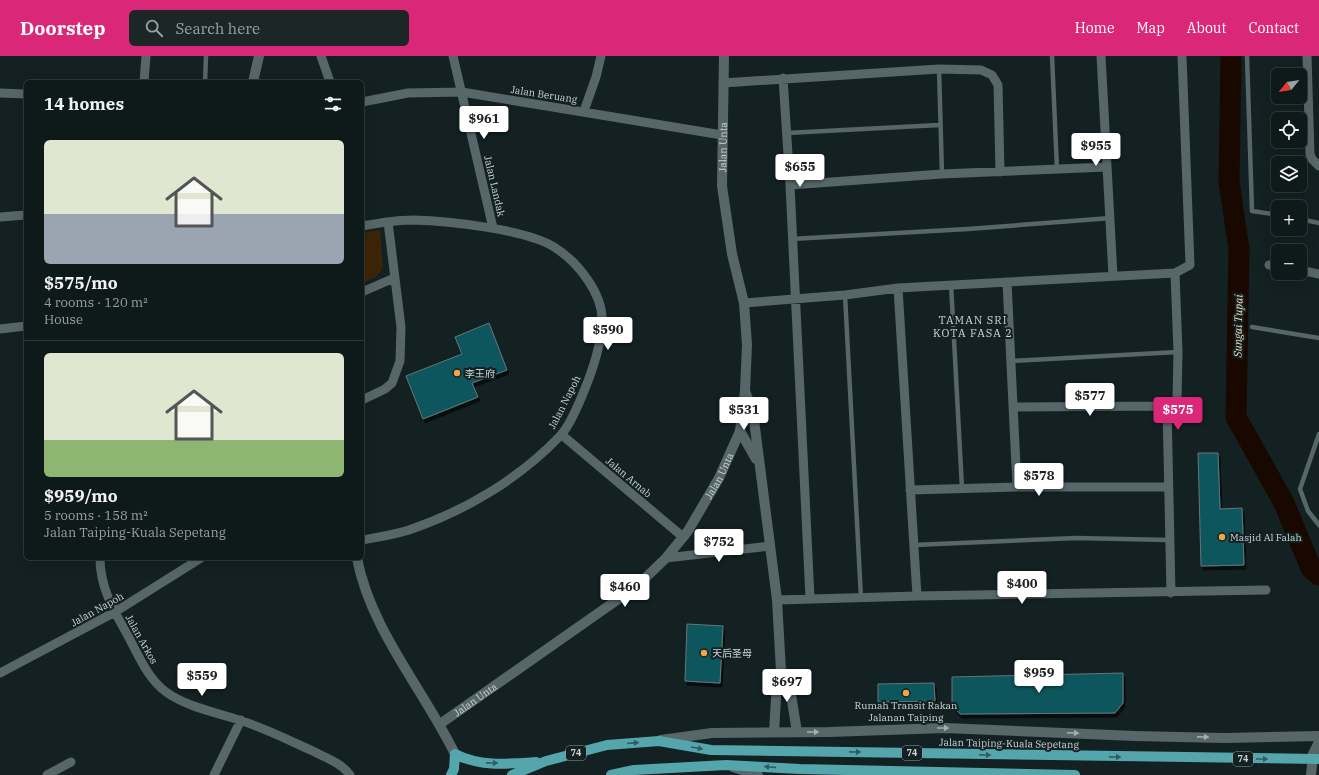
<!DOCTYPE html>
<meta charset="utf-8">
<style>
body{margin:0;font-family:"IBM Plex Serif","Noto Sans SC",serif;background:#1c2627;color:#f1f3f6;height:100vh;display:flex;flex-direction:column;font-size:15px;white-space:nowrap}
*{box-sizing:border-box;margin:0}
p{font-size:13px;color:#9ba0a2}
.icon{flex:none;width:22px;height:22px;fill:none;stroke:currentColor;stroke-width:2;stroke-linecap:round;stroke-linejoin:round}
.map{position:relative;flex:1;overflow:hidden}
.panel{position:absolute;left:24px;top:24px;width:340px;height:480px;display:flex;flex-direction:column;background:#0e191a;border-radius:6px;box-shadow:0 4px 16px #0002,0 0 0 1px #2e3839}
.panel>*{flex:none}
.needle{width:26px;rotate:240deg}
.buttons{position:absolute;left:1271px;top:12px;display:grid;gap:8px}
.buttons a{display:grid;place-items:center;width:36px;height:36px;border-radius:6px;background:#0e191a;box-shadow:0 4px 16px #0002,0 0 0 1px #2e3839;font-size:20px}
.price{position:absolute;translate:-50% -34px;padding:0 9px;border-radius:4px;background:#fff;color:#222;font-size:13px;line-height:26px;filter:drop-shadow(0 1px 2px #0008)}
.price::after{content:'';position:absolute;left:50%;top:24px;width:12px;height:9px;margin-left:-6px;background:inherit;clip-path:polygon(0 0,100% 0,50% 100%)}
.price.on{background:#db2777;color:#fff}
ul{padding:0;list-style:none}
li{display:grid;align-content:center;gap:8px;height:212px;padding:0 20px}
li+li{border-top:1px solid #2e3839}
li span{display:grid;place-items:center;height:124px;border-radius:6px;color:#555}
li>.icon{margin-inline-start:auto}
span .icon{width:72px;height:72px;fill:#fffc;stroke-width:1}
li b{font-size:17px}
h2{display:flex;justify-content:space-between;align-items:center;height:48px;padding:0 20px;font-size:17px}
header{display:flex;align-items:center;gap:24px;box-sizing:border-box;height:56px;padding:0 20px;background:#db2777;color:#fff}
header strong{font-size:19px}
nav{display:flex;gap:22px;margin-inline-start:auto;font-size:14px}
.search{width:280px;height:36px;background:#1c2627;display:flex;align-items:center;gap:10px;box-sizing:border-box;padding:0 14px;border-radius:6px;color:#9ba0a2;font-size:15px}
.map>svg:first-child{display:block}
</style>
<header>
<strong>Doorstep</strong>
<div class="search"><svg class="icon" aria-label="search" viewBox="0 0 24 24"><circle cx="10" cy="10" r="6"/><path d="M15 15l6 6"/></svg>Search here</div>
<nav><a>Home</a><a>Map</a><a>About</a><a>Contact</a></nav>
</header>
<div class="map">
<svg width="1319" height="719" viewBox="0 0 1319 719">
<defs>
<filter id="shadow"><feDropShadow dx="2" dy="4" stdDeviation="0" flood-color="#0009"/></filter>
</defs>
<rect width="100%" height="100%" fill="#132122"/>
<path fill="#3c2407" d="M380,174L383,211L376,221L362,227V177Z"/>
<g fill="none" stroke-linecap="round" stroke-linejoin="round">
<path stroke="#190800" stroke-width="21" d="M1231,0L1229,126L1239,193L1236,361L1284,447L1311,512L1319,519"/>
</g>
<path fill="#0b565d" stroke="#667678" filter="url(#shadow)" d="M489,267L507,314L472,327L478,341L423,363L406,320L462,298L455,281Z
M1198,397H1218L1220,453L1242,452L1244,509L1201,510Z
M687,568L723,570L720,627L685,625Z
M1123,617V647L1115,657L960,658L952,649V621Z
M934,627L935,645L878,646V628Z"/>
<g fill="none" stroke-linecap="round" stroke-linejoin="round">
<path stroke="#576769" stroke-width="4.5" d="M1052,0L1057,113
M1247,0L1252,155L1278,159
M939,13L942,118
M205,26L206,0
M787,77L939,69
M1300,163L1319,167
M791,183L968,173L1111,162
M951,228L962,432
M845,239L861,542
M1252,271L1319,282
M1010,305L1178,296
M1319,378L1300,433L1308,455L1319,469
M914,489L1076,482L1169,484"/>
<path stroke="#576769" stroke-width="9" d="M321,0L330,26
M453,0L493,172
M1101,0L1113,220
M1307,0L1310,98L1312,103L1319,110
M783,22L790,129L810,542
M144,26L146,0
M723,27L939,13L981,14L992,19L998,29L1000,116
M0,37L26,38
M362,46L408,37L462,36L722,79
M584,55L596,21L601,0
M790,129L942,118L1107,111
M0,161L26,159
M362,170C379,167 396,164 413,164C448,165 525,173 554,191C577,205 604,238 602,267C602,278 599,290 596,301C591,319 573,367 560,380C519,423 465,455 409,474C394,479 377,481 362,484
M1269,209L1278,210
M1300,214L1319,218
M1007,226L1017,431
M898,232L917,540
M362,236L394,222
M744,247L845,239L898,232L1175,217L1190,209L1182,0
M0,273L26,270
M362,344L385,333L392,327L400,305L401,271L388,166
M1013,351L1167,350
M562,379L683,481
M910,434L1017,431H1168
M100,502C100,531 113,553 127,578C138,598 147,622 166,636C187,651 215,656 239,664C265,672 290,685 315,696C328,703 341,707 350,719
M666,502L770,490
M1171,537L1167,350L1174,349L1177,344L1178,296L1175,217
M777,544L917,540L1266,534
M0,617L115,556L201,502
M47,719L71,706
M214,719L241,664"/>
<g stroke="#576769" stroke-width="10">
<path d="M745,335L753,356L777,544L781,615L777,625L774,676"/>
<path d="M740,375L756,403"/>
<path d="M781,615L789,626L797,676"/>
<path id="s1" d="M440,668L637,530L666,502L688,475L719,422L740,375L745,335L747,289L744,247L732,198L722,130L724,0"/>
</g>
<path stroke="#576769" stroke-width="10" d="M253,26L259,0
M357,502C370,573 424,634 455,698
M661,684L712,677L829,676L945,672L1135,680L1224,682L1319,680
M733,711L758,719
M1311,719L1313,698L1319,686"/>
<path stroke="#55a5ad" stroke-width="10" d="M451,719L454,713L455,698C480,711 508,708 536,706
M512,719L546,705L607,689L659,685L711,694L1319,703
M611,719L634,714L726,709L800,713L1075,719"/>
</g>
<defs><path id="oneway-solid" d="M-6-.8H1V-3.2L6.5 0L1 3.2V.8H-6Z"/></defs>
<g fill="#a3aeb0">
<use href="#oneway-solid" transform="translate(943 672)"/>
<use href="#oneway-solid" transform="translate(813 676)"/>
<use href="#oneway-solid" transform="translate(1073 677) rotate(2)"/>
<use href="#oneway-solid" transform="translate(1203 681) rotate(1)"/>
</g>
<g fill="#315c61">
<use href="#oneway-solid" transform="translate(633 687) rotate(-5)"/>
<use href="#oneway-solid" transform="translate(697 692) rotate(10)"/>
<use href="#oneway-solid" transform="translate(855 696) rotate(1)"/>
<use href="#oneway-solid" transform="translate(985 699) rotate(1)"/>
<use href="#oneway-solid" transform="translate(1115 701) rotate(1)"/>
<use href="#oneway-solid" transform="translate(1262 703)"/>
<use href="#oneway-solid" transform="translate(492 707) rotate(1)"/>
<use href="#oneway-solid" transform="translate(770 711) rotate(-176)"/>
</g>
<g fill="#f5a345" stroke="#132122" stroke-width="1.5">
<circle cx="457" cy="317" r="4"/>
<circle cx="1222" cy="481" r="4"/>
<circle cx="704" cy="597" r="4"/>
<circle cx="906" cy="637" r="4"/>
</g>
<g text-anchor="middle" stroke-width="4" stroke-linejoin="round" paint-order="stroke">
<g fill="#132122" stroke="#949fa0" stroke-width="1">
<rect x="566" y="690" width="20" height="14" rx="3"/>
<rect x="902" y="690" width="20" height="14" rx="3"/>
<rect x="1233" y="696" width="20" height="14" rx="3"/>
</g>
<g font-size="9" font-weight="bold" fill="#ccd5d6">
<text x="576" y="700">74</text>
<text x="912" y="700">74</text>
<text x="1243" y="706">74</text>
</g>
<g font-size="10" fill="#ccd5d6" stroke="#132122">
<text transform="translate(544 38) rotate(9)" y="4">Jalan Beruang</text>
<text dy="4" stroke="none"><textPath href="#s1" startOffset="715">Jalan Unta</textPath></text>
<text transform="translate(495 130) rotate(77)" y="4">Jalan Landak</text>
<text transform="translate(564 346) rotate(-63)" y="4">Jalan Napoh</text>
<text dy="4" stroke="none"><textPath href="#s1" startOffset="379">Jalan Unta</textPath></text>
<text transform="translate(629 421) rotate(40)" y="4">Jalan Arnab</text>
<text transform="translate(97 553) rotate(-29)" y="4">Jalan Napoh</text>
<text transform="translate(142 583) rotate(61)" y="4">Jalan Arkos</text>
<text dy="4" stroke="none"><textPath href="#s1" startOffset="43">Jalan Unta</textPath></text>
<text transform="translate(1009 687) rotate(1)" y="4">Jalan Taiping-Kuala Sepetang</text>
</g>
<g font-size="10" fill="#ccd5d6" stroke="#132122" text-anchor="start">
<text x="465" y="321">李王府</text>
<text x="1230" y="485">Masjid Al Falah</text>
<text x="712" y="601">天后圣母</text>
<text x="906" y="653" text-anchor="middle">Rumah Transit Rakan<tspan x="906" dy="12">Jalanan Taiping</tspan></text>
</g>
<g font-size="11" letter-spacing="1" fill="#ccd5d6" stroke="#132122">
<text x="973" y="268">TAMAN SRI<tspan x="973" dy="13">KOTA FASA 2</tspan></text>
</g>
<g font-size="11" font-style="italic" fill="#fcdab9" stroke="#132122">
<text transform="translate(1238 270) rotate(-89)" y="4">Sungai Tupai</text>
</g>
</g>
</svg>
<div class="buttons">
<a><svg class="needle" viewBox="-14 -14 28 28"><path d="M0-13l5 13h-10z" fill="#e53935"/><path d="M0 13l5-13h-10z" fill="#9ba0a2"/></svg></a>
<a><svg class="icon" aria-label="locate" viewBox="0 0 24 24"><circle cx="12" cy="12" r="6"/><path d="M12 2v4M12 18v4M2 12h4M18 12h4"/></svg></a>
<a><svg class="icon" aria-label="layers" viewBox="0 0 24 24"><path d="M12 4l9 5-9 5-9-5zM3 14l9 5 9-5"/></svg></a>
<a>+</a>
<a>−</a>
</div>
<b class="price" style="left:484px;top:84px">$961</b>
<b class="price" style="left:1096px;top:111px">$955</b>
<b class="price" style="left:800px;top:132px">$655</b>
<b class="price" style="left:608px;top:295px">$590</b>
<b class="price" style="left:1090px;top:361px">$577</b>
<b class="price" style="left:744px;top:375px">$531</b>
<b class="price on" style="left:1178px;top:375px">$575</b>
<b class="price" style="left:1039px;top:441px">$578</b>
<b class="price" style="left:719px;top:507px">$752</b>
<b class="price" style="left:1022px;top:549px">$400</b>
<b class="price" style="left:625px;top:552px">$460</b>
<b class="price" style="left:1039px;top:638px">$959</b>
<b class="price" style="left:202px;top:641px">$559</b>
<b class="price" style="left:787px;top:647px">$697</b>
<section class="panel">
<h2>14 homes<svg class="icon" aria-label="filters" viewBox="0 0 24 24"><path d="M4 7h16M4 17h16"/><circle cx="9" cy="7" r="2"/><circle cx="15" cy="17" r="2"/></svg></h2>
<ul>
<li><span style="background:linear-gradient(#dfe7d0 60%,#9aa5b1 0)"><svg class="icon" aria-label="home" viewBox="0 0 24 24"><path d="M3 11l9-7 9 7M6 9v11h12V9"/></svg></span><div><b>$575/mo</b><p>4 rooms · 120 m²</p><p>House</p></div></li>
<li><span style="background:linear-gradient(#dfe7d0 70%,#8fb573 0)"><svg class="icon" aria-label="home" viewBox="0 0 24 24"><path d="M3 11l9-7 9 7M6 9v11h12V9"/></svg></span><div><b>$959/mo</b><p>5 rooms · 158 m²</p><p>Jalan Taiping-Kuala Sepetang</p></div></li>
</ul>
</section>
</div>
